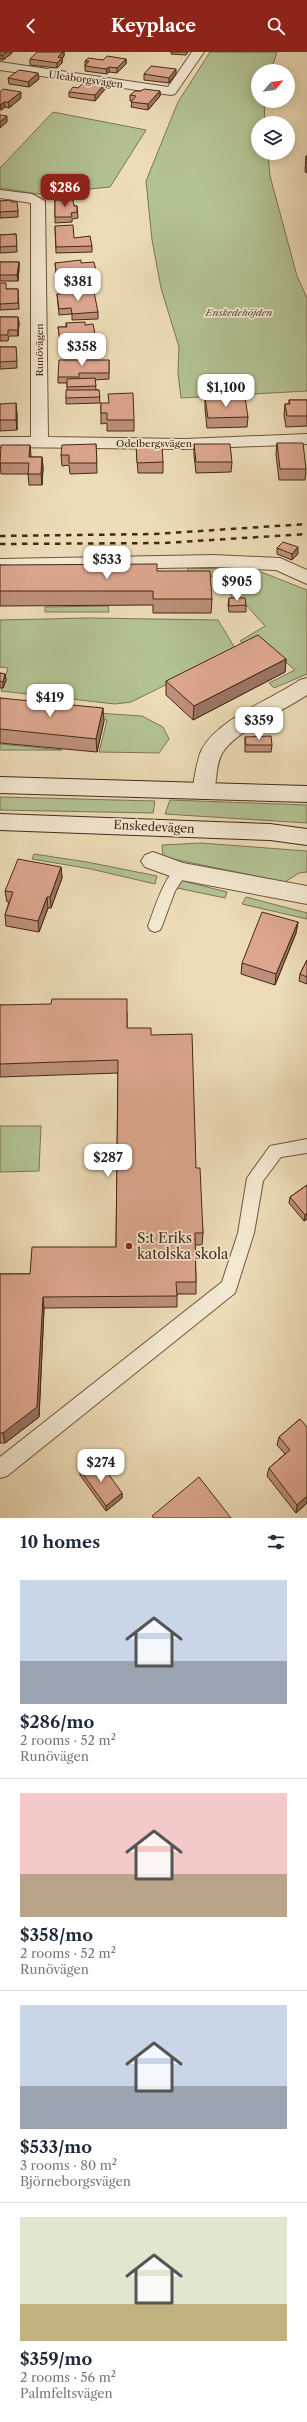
<!DOCTYPE html>
<meta charset="utf-8">
<style>
body{margin:0;font-family:"Libre Caslon Text",serif;background:#f6f6f7;color:#1f2937;height:100vh;display:flex;flex-direction:column;font-size:15px;white-space:nowrap}
*{box-sizing:border-box;margin:0}
p{font-size:13px;color:#747a83}
.icon{flex:none;width:22px;height:22px;fill:none;stroke:currentColor;stroke-width:2;stroke-linecap:round;stroke-linejoin:round}
.map{position:relative;height:1466px;overflow:hidden}
.drawer{display:flex;flex-direction:column;background:#fff;flex:1}
.drawer>*{flex:none}
.needle{width:26px;rotate:61deg}
.tools{position:absolute;left:251px;top:12px;display:grid;gap:8px}
.tools a{display:grid;place-items:center;width:44px;height:44px;border-radius:50%;background:#fff;box-shadow:0 2px 10px #0003;font-size:20px}
.price{position:absolute;translate:-50% -34px;padding:0 9px;border-radius:8px;background:#fff;color:#222;font-size:13px;line-height:26px;filter:drop-shadow(0 1px 2px #0008)}
.price::after{content:'';position:absolute;left:50%;top:24px;width:12px;height:9px;margin-left:-6px;background:inherit;clip-path:polygon(0 0,100% 0,50% 100%)}
.price.on{background:#8f2418;color:#fff}
ul{padding:0;list-style:none}
li{display:grid;align-content:center;gap:8px;height:212px;padding:0 20px}
li+li{border-top:1px solid #e0e1e3}
li span{display:grid;place-items:center;height:124px;border-radius:0px;color:#555}
li>.icon{margin-inline-start:auto}
span .icon{width:72px;height:72px;fill:#fffc;stroke-width:1}
li b{font-size:17px}
h2{display:flex;justify-content:space-between;align-items:center;height:48px;padding:0 20px;font-size:17px}
header{display:flex;justify-content:space-between;align-items:center;height:52px;padding:0 20px;background:#8f2418;color:#fff;font-size:18px;font-weight:800}
.map>svg:first-child{display:block}
</style>
<header><svg class="icon" aria-label="back" viewBox="0 0 24 24"><path d="M15 5l-7 7 7 7"/></svg>Keyplace<svg class="icon" aria-label="search" viewBox="0 0 24 24"><circle cx="10" cy="10" r="6"/><path d="M15 15l6 6"/></svg></header>
<div class="map">
<svg width="307" height="1466" viewBox="0 0 307 1466">
<rect width="100%" height="100%" fill="#eddcb8"/>
<filter id="stains"><feTurbulence type="fractalNoise" baseFrequency=".005" numOctaves="4"/><feColorMatrix values="0 0 0 0 .2 0 0 0 0 .09 0 0 0 0 .02 0 0 0 .5 -.17"/></filter>
<radialGradient id="worn" r=".72"><stop offset=".6" stop-color="#630" stop-opacity="0"/><stop offset="1" stop-color="#630" stop-opacity=".3"/></radialGradient>
<path fill="#b3c293" stroke="#7c7554" d="M210,0H277L271,19H258V49H264L265,71H258V101H268L270,124L297,224L307,246V339L181,346L178,321L179,295L161,236L152,188L146,129L178,50Z
M53,60L146,78L110,135L38,142L0,136V116Z
M188,516L256,518L307,538V622L274,636L269,631L295,618L262,590L245,592L240,589L265,574L245,552H232L230,533L215,525L187,520Z
M108,554L109,560H45V555Z
M90,566L218,568L236,598L131,650L115,652L1,639L8,616L0,615V568Z
M81,660L142,664L163,675L169,687L159,701L99,700L107,668L80,665Z
M0,692L62,698H0Z
M0,745L155,749L153,761L0,758Z
M170,748L307,753V771L165,762Z
M201,791L307,799V820L299,821L285,830L163,805L162,793Z
M34,802L87,810L157,824L155,832L91,817L32,807Z
M179,828L227,840L225,846L177,836Z
M246,845L307,861V867L242,852Z
M0,1074H41L39,1119L0,1120Z"/>
<g fill="none" stroke-linecap="round" stroke-linejoin="round">
<defs>
<path id="lane" d="M181,814L186,815L188,819L175,839L162,874L160,878L155,880L150,878L148,874C154,859 165,819 181,814Z
M307,1087V1101L281,1105L263,1129L254,1181L235,1241L7,1424L0,1426V1405L222,1230L238,1181L247,1126L270,1094Z"/>
<path id="street" d="M192,0H204L175,42L171,43L0,18V10L168,35Z
M0,138L32,142L45,149L48,385L185,387L307,382V392L185,397L0,395V385H31V151L0,146Z
M214,503L280,506L307,518V532L276,518L214,515L0,519V507Z
M307,626V643C285,658 236,679 223,700C214,713 219,731 211,745L203,747L195,745L192,739C195,725 196,710 202,697C218,667 272,647 300,628Z
M153,800L183,811L307,834V852L181,828L145,815L141,809L145,803Z"/>
<path id="secondary" d="M0,725L307,734V750L0,741Z
M0,762L270,772L307,777V793L270,788L0,778Z"/>
</defs>
<use href="#lane" stroke="#6f553e" stroke-width="2"/>
<use href="#street" stroke="#6f553e" stroke-width="2"/>
<use href="#secondary" stroke="#452815" stroke-width="2"/>
<use href="#lane" fill="#f3e8d1" fill-rule="evenodd"/>
<use href="#street" fill="#f3e8d1" fill-rule="evenodd"/>
<use href="#secondary" fill="#f3e8d1" fill-rule="evenodd"/>
<path stroke="#452815" stroke-width="2.5" stroke-dasharray="5.5 5.5" stroke-linecap="butt" d="M0,484L154,482L307,472
M0,492L164,491L307,482"/>
</g>
<path fill="#be907b" stroke="#452815" d="M0,0H12V1L3,8H0Z
M37,0H64V4L62,7V11L57,16L30,13V7Z
M171,0H188L186,3L171,2Z
M126,7V12L117,21L109,20L107,22L85,19V9Z
M144,22H176L169,31L144,28Z
M8,26L39,27L29,35L9,32Z
M78,36H106L95,49L69,45V40Z
M141,39H160V44L148,58L131,55L132,49H130V43Z
M0,40L21,46L9,56L5,55L1,58H0Z
M306,104H307V121L305,120Z
M55,148L74,154H77L78,166L72,167V170L55,171Z
M0,149L11,150L18,159V165L0,166Z
M55,174L74,186L92,194V200L56,201Z
M16,182L17,200L0,201V183Z
M0,210H19V216L18,229H0Z
M55,211H81L97,223V229L57,231Z
M0,231L6,237H18L19,257L0,258Z
M57,242L98,260V267L72,268V262L59,263Z
M0,265H18L19,271L18,284H9L8,289H0Z
M66,271L85,273L96,287V293L61,295L58,275H66Z
M0,295H16L17,316L0,317Z
M109,308V327L95,328L96,338H99L100,351L66,352V346L67,338V331H58V325Z
M205,346L248,365L247,375L207,376L205,357Z
M289,348H307V374L286,375L284,363L285,352H289Z
M101,351L134,368V379H107V371L101,372Z
M0,352L17,362V378L0,379Z
M277,391L306,417L305,428H279L276,402Z
M96,392L97,421L70,422L69,413L62,414L61,403Z
M136,392L163,410V421H138Z
M194,392L232,410L231,420L196,421L194,403Z
M31,405H42L43,416L42,433H29L28,422H1L0,408Z
M277,496L298,502L292,508L277,502Z
M0,513L157,519L212,547L211,561H153V553L0,554Z
M229,546L246,553V560H229L228,553Z
M286,607L285,620L193,668L166,643V629Z
M0,621L5,622L6,628L3,636H0Z
M0,646L104,669L97,700L0,691Z
M245,685L272,693L271,700H245Z
M61,815L62,826L51,856H48L39,880L6,874L5,863L9,850H7L5,839Z
M298,870L296,881L275,933L241,922L242,911Z
M307,908V932L299,929L300,922Z
M0,953L127,960V976L151,983L196,1116L203,1181L202,1193H195L196,1230V1242H177V1255L44,1256L39,1365L5,1391H0V1222H30L116,1195L118,1021L0,1025Z
M307,1133V1167L304,1169L289,1151L290,1145Z
M300,1367L307,1451L296,1461L267,1424L269,1416L285,1402L277,1393L279,1385Z
M80,1418L104,1422L122,1441V1446L106,1459L80,1423Z"/>
<path fill="#9b7564" stroke="#452815" d="M6,0H12V1L3,8L2,3Z
M63,0H64V4L62,7V11L57,16V11L58,5Z
M126,7V12L117,21V16Z
M109,15V20L107,22L106,17Z
M176,17V22L169,31V26Z
M38,21L39,27L29,35L28,30Z
M106,31V36L95,49V43Z
M160,39V44L148,58V52Z
M21,40V46L9,56L8,50Z
M4,50L5,55L1,58V53Z
M7,64V70L0,76V70Z
M19,210V216L18,229L17,223Z
M18,265L19,271L18,284Z
M16,351L17,362V378L16,368Z
M30,393L31,404L30,416L29,405Z
M42,405L43,416L42,433L41,422Z
M298,495V502L292,508V502Z
M286,607L285,620L193,668L194,654Z
M5,622L6,628L3,636V630Z
M103,656L104,669L97,700L96,687Z
M61,815L62,826L51,856L50,845Z
M47,845L48,856L39,880L38,869Z
M298,870L296,881L275,933L276,922Z
M307,1161V1167L304,1169L305,1163Z
M43,1245L44,1256L39,1365L5,1391L3,1381Z
M122,1441V1446L106,1459V1454Z
M307,1444V1451L296,1461L297,1453Z"/>
<path fill="#dda78f" stroke="#452815" d="M0,0H6L2,3H0Z
M37,0H63L58,5L62,6L57,11L30,7Z
M107,4L126,7L117,16L109,15L106,17L85,14L89,9H85L88,6L103,8Z
M151,14L176,17L169,26L144,22Z
M19,18L38,21L28,30L8,26Z
M86,28L106,31L95,43L69,40L73,35L78,36Z
M3,37L21,40L8,50H4L0,53V40Z
M144,37L160,39L148,52L131,50L136,44L130,43L135,39H141Z
M0,63L7,64L0,70Z
M306,104H307V111H306Z
M11,148V150H17L18,159L0,160V149Z
M55,148H73L74,154H77V160L71,161L72,165H55Z
M73,173L74,186L90,184L92,194L56,195L55,174Z
M16,182L17,194L0,195V183Z
M81,208V211L94,210L97,223L57,225L55,211Z
M0,210H19L17,223H0Z
M0,231H6V237H18V251L0,252Z
M94,240L98,260L72,262L71,256L59,257L57,242Z
M0,265H18V278H8V283H0Z
M85,270V273L93,272L96,287L60,289L58,275H67L66,271Z
M0,295H16L17,309L0,310Z
M59,308H109V321H79V325H58Z
M95,326L96,334L67,335V327Z
M66,338H99L100,345L66,346Z
M133,341L134,368H107V361H101V351H109L108,342Z
M245,345L248,365L208,366L205,346Z
M289,348H307V364H287L285,352H290Z
M16,351V368H0V352Z
M277,391H303L306,417H280Z
M96,392L97,411H69V403H61L62,393Z
M136,392H162L163,410L137,411Z
M194,392H230L232,410H196Z
M1,393H30L29,405H42L41,422H28L29,411H0Z
M283,490L298,495L292,502L277,496Z
M157,512V519H210L212,547H153V539H0V513Z
M229,546H245L246,553L229,554Z
M258,583L286,607L194,654L166,629Z
M0,621L5,622L3,630L0,629Z
M0,646L103,656L96,687L0,677Z
M271,684L272,693H246L245,685Z
M18,807L61,815L50,845H47L38,869L5,863L13,840L5,839Z
M262,860L298,870L276,922L242,911Z
M307,908V925L300,922Z
M52,947H127V976H151V983L192,982L196,1116H200L203,1181H195L196,1230H176L177,1244L43,1245L37,1355L3,1381H0V1222H30L32,1195H116L118,1008L0,1012V953L51,952Z
M307,1133V1161L305,1163L290,1145Z
M300,1367L307,1375V1444L297,1453L269,1416L290,1398L279,1385Z
M94,1407L104,1422L107,1420L122,1441L106,1454L80,1418Z
M199,1425L231,1466H154L152,1464Z"/>
<circle fill="#8f2418" stroke="#f3e8d1" stroke-width="1.5" cx="129" cy="1194" r="4"/>
<g text-anchor="middle" stroke-width="3.5" stroke-linejoin="round" paint-order="stroke">
<g font-size="10" fill="#452815" stroke="#f3e8d1">
<text transform="translate(86 27) rotate(8)" y="4">Uleåborgsvägen</text>
<text transform="translate(39 298) rotate(-90)" y="4">Runövägen</text>
<text x="154" y="395">Odelbergsvägen</text>
</g>
<g font-size="10" font-style="italic" fill="#604e34" stroke="#f3e8d1">
<text x="239" y="264">Enskedehöjden</text>
</g>
<g font-size="12" fill="#452815" stroke="#f3e8d1">
<text transform="translate(154 775) rotate(3)" y="4">Enskedevägen</text>
</g>
<g font-size="14" fill="#452815" stroke="#f3e8d1" text-anchor="start">
<text x="137" y="1191">S:t Eriks<tspan x="137" dy="16">katolska skola</tspan></text>
</g>
</g>
<rect width="100%" height="100%" filter="url(#stains)"/>
<rect width="100%" height="100%" fill="url(#worn)"/>
</svg>
<div class="tools">
<a><svg class="needle" viewBox="-14 -14 28 28"><path d="M0-13l5 13h-10z" fill="#e53935"/><path d="M0 13l5-13h-10z" fill="#747a83"/></svg></a>
<a><svg class="icon" aria-label="layers" viewBox="0 0 24 24"><path d="M12 4l9 5-9 5-9-5zM3 14l9 5 9-5"/></svg></a>
</div>
<b class="price on" style="left:65px;top:156px">$286</b>
<b class="price" style="left:78px;top:250px">$381</b>
<b class="price" style="left:82px;top:315px">$358</b>
<b class="price" style="left:226px;top:356px">$1,100</b>
<b class="price" style="left:107px;top:528px">$533</b>
<b class="price" style="left:237px;top:550px">$905</b>
<b class="price" style="left:50px;top:666px">$419</b>
<b class="price" style="left:259px;top:689px">$359</b>
<b class="price" style="left:108px;top:1126px">$287</b>
<b class="price" style="left:101px;top:1431px">$274</b>
</div>
<section class="drawer">
<h2>10 homes<svg class="icon" aria-label="filters" viewBox="0 0 24 24"><path d="M4 7h16M4 17h16"/><circle cx="9" cy="7" r="2"/><circle cx="15" cy="17" r="2"/></svg></h2>
<ul>
<li><span style="background:linear-gradient(#c9d6e8 65%,#9aa5b1 0)"><svg class="icon" aria-label="home" viewBox="0 0 24 24"><path d="M3 11l9-7 9 7M6 9v11h12V9"/></svg></span><div><b>$286/mo</b><p>2 rooms · 52 m²</p><p>Runövägen</p></div></li>
<li><span style="background:linear-gradient(#f6c9c9 65%,#b9a48a 0)"><svg class="icon" aria-label="home" viewBox="0 0 24 24"><path d="M3 11l9-7 9 7M6 9v11h12V9"/></svg></span><div><b>$358/mo</b><p>2 rooms · 52 m²</p><p>Runövägen</p></div></li>
<li><span style="background:linear-gradient(#c9d6e8 65%,#9aa5b1 0)"><svg class="icon" aria-label="home" viewBox="0 0 24 24"><path d="M3 11l9-7 9 7M6 9v11h12V9"/></svg></span><div><b>$533/mo</b><p>3 rooms · 80 m²</p><p>Björneborgsvägen</p></div></li>
<li><span style="background:linear-gradient(#dfe7d0 70%,#c2b280 0)"><svg class="icon" aria-label="home" viewBox="0 0 24 24"><path d="M3 11l9-7 9 7M6 9v11h12V9"/></svg></span><div><b>$359/mo</b><p>2 rooms · 56 m²</p><p>Palmfeltsvägen</p></div></li>
</ul>
</section>
